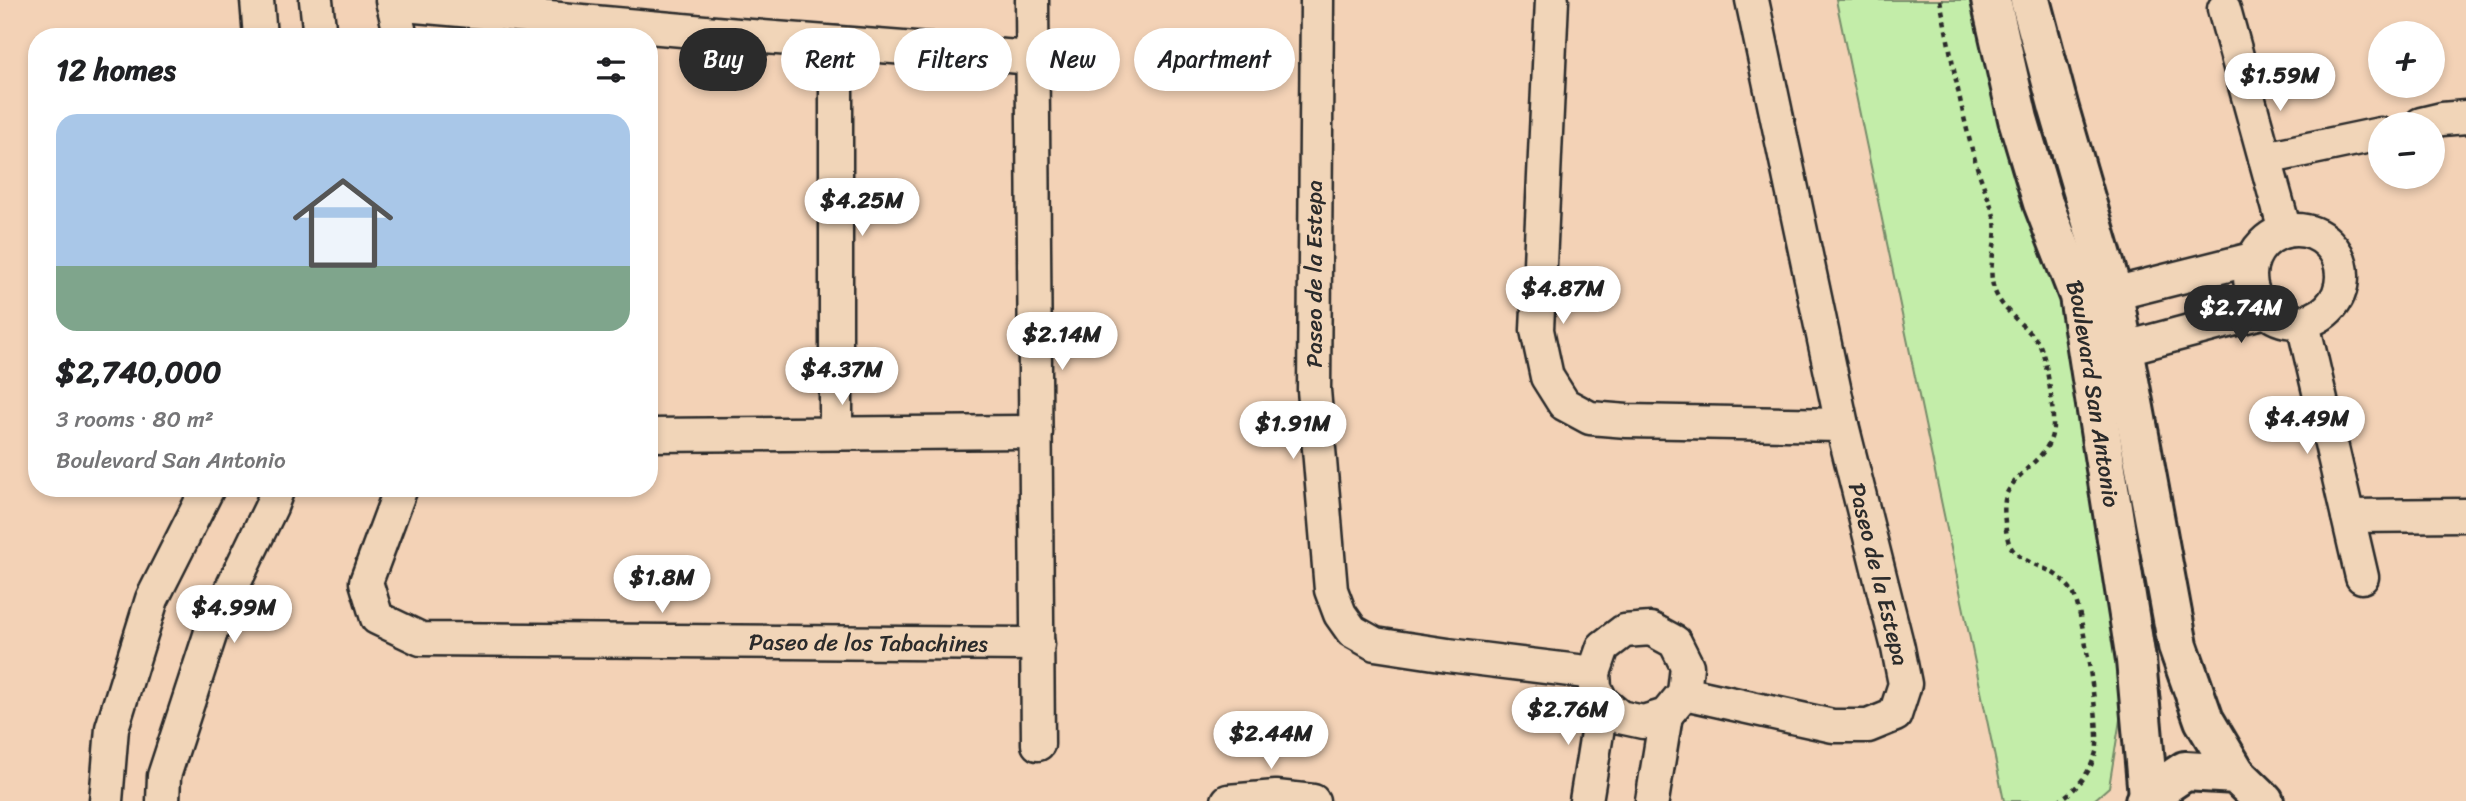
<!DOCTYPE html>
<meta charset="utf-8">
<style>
body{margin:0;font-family:Sriracha,sans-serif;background:#f6f6f6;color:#202124;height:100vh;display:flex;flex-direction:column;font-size:26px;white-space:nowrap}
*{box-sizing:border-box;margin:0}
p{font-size:23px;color:#757577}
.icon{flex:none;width:38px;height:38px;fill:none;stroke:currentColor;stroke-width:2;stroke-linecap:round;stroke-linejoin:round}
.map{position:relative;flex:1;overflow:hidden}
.sheet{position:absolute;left:28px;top:28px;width:630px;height:469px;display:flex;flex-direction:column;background:#fff;border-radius:28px;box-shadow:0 4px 10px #0003}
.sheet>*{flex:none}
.hud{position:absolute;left:679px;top:28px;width:665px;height:63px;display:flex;gap:14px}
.tools{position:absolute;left:2368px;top:21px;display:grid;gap:14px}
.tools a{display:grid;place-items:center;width:77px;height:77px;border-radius:50%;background:#fff;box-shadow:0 4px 10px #0003;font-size:35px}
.price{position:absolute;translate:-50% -60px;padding:0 16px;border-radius:24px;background:#fff;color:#222;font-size:23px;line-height:46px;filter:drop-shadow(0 2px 4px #0008)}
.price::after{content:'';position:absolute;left:50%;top:42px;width:21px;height:16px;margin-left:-10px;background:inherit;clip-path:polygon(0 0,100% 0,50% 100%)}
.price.current{background:#2b2b2b;color:#fff}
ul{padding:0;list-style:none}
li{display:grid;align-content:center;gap:14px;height:371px;padding:0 28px}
li span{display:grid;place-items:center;height:217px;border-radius:21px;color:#555}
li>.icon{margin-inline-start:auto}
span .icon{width:126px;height:126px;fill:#fffc;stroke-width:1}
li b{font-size:30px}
h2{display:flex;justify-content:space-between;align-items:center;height:84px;padding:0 28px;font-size:30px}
.pill{padding:0 24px;border-radius:32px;background:#fff;box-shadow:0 4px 10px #0003;font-size:24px;line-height:63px}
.pill.current{background:#2b2b2b;color:#fff}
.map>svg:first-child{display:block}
</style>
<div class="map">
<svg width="2466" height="801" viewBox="0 0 2466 801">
<rect width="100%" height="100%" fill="#f3d2b6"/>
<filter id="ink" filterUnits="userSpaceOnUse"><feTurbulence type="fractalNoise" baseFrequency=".0143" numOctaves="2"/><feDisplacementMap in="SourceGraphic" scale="14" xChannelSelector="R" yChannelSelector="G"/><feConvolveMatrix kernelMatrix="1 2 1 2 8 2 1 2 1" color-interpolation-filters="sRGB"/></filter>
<g filter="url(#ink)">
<path fill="#c3eda9" stroke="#778c6a" stroke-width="2" d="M1836,0H1979L2065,304L2126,683L2109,787L2093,801H2004Z"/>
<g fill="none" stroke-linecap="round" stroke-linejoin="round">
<defs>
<g id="street">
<path d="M257,0L260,37"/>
<path d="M316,0L320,37"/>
<path d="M392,0L401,37"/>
<path d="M1032,0L1038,744"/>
<path d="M1317,0L1314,390L1331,590L1340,614L1352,631L1375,644L1448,655L1594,673"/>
<path d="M1552,0L1537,330L1547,377L1564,404L1590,418L1627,421L1842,425"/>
<path d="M393,4L738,35L1033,58"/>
<path d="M2224,9L2285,231"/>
<path d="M2421,124L2442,119L2466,117"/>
<path d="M2265,158L2380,134"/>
<circle cx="2296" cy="276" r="46"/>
<path d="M2113,294L2252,259"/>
<path d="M2303,323L2362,577"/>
<path d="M2122,349L2265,311"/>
<path d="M836,433V43"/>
<path d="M649,435L1036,432"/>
<path id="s1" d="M401,488L366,582L377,618L421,639L1038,644"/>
<path d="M2348,516L2466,515"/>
<path d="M1684,693L1833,726H1868L1895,715L1905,684L1898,648L1842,425L1752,0"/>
<path d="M106,801L112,728L152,599L208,488"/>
<path d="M163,801L164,776L212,629L271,507L278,488"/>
<path d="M1228,801L1276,797L1313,801"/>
<path d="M1586,801L1602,702L1595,688L1594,673L1603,647L1624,631L1651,629L1675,642L1687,666L1684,693L1666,715L1643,722L1620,717L1602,702"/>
<path d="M1652,801L1666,715"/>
</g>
<g id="secondary">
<path id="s2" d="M1991,0L2018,119L2043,203L2079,296L2136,660L2148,796"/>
<path d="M2030,0L2059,109L2113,294L2178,646L2204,720L2236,774"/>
<path d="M2145,801L2148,796L2185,771L2236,774L2264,801"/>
</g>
</defs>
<use href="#street" stroke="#2b2b2b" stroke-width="37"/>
<use href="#secondary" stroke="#2b2b2b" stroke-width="44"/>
<path stroke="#2b2b2b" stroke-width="4.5" stroke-dasharray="5 5" stroke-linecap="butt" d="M1940,0C1951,53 1960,108 1975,160C1980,179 1989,197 1994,216C2000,240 1986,264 1994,289C2001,310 2025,325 2038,342C2046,353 2054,409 2053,425C2053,457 2020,467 2007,493C2002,504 2005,528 2008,540C2013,560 2038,564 2053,573C2061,578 2067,584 2072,591C2082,604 2102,736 2096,752C2090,773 2077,790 2058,801"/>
<use href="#street" stroke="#f1d5b8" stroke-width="32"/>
<use href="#secondary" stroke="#f1d5b8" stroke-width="38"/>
</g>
</g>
<g text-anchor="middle" stroke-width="5" stroke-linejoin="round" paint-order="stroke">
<g font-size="23" fill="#2b2b2b" stroke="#f1d5b8">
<text transform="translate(1314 274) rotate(-90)" y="8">Paseo de la Estepa</text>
<text dy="8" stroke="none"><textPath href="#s2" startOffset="408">Boulevard San Antonio</textPath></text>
<text transform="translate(1879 574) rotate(76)" y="8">Paseo de la Estepa</text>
<text dy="8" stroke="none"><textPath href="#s1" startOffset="634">Paseo de los Tabachines</textPath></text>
</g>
</g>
</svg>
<div class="tools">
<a>+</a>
<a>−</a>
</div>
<b class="price" style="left:2280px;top:113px">$1.59M</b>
<b class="price" style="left:862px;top:238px">$4.25M</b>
<b class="price" style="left:1563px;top:326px">$4.87M</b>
<b class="price current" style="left:2241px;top:345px">$2.74M</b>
<b class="price" style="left:1062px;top:372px">$2.14M</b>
<b class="price" style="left:842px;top:407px">$4.37M</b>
<b class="price" style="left:2307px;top:456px">$4.49M</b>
<b class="price" style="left:1293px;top:461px">$1.91M</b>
<b class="price" style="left:662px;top:615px">$1.8M</b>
<b class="price" style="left:234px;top:645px">$4.99M</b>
<b class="price" style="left:1568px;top:747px">$2.76M</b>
<b class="price" style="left:1271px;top:771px">$2.44M</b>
<div class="hud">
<a class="pill current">Buy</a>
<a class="pill">Rent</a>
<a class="pill">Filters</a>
<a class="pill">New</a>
<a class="pill">Apartment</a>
</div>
<section class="sheet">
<h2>12 homes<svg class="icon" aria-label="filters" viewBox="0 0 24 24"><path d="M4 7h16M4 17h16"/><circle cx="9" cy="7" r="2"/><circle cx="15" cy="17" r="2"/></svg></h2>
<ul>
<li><span style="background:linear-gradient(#a9c7e8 70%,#7fa58c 0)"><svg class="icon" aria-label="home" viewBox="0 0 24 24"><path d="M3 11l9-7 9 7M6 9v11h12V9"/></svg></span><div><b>$2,740,000</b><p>3 rooms · 80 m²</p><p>Boulevard San Antonio</p></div></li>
</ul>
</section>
</div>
